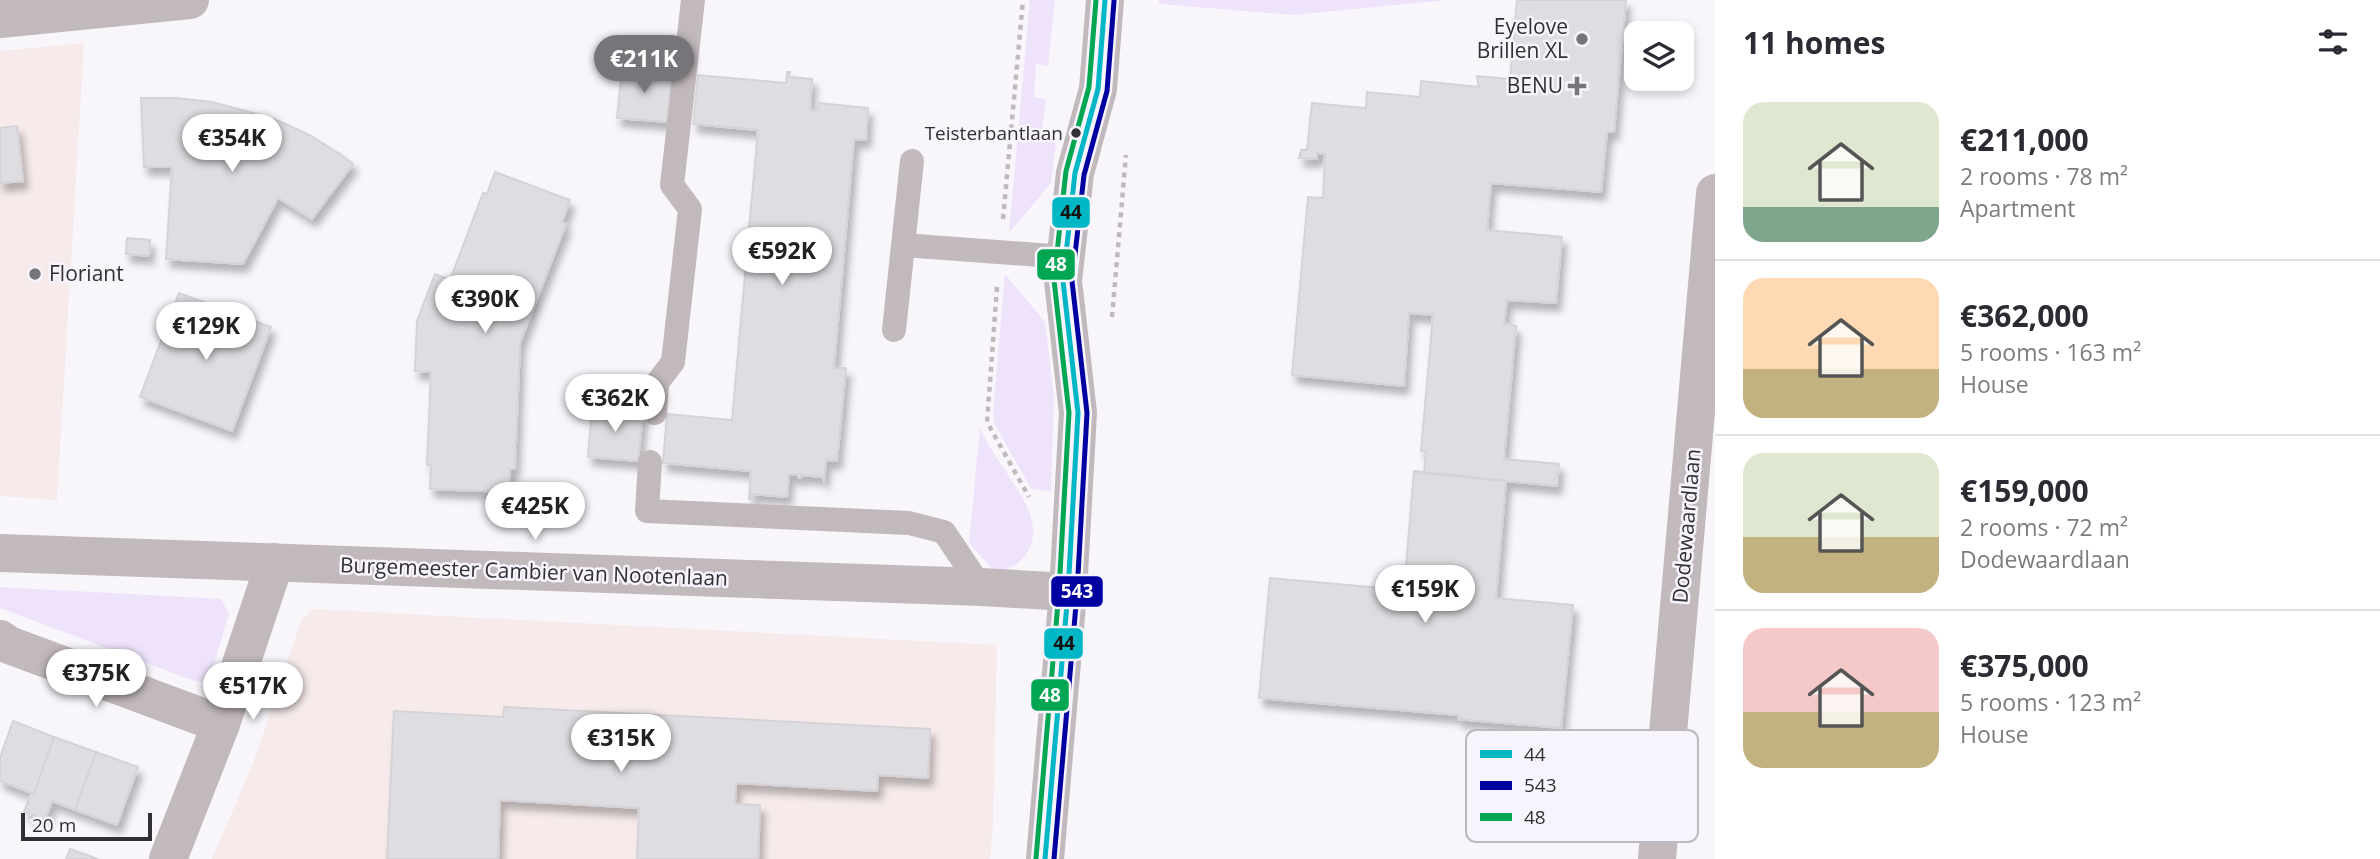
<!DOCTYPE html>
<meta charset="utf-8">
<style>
body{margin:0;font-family:"Open Sans",sans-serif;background:#f2f2f3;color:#2b2b33;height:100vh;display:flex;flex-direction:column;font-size:26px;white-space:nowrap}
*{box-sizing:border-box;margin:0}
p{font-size:23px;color:#7c7c81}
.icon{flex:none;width:38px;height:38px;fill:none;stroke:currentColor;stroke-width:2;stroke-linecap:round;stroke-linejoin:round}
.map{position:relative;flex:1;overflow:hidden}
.side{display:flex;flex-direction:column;background:#fff;width:665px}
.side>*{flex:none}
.controls{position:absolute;left:1624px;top:21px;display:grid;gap:14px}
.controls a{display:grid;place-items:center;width:70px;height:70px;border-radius:14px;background:#fff;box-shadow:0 4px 10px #0003;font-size:35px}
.scale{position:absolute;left:21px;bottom:18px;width:131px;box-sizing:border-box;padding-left:7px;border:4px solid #323033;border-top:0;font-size:19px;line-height:24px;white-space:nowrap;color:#323033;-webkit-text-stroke:5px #f8f4fd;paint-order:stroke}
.price{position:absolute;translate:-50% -60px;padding:0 16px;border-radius:24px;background:#fff;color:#222;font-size:23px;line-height:46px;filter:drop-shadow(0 2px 4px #0008)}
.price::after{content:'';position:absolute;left:50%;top:42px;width:21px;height:16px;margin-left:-10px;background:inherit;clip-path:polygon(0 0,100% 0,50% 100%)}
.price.current{background:#777579;color:#fff}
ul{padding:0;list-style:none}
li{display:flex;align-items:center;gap:21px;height:175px;padding:0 28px}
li+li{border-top:2px solid #e1e1e2}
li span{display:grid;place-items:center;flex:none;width:196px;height:140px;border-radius:21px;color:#555}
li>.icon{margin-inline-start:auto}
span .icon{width:84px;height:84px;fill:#fffc;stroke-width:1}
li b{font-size:30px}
h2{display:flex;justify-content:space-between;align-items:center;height:84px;padding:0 28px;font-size:30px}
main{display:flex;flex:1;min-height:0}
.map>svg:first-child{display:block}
</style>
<main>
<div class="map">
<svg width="1715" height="859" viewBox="0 0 1715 859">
<defs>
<filter id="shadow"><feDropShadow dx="4.5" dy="8" stdDeviation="3.5" flood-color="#0004"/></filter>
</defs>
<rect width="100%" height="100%" fill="#f8f6fb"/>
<path fill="#f6eaea" d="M84,43L57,500L0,496V51Z
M312,609L997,645L993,822L990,859H212L254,761L301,621Z"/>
<path fill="#eee3fb" d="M1030,0H1055L1048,66L1036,64L1034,97L1046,99L1042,131L1057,132L1051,183L1009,233Z
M1159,0H1447L1293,15L1159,4Z
M1005,274L1045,322L1054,397L1051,491L1031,489L994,423L993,413Z
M980,427C992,457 1017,482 1029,512C1041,541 1026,566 996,573L969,543Z
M0,587L221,599L229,614L209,680L197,682L0,608Z"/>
<path fill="#dedde1" stroke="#d5d3d7" stroke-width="2" filter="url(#shadow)" d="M1517,0H1626L1614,132H1607L1601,192L1491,183L1487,230L1562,237L1556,303L1507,300L1504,324L1516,326L1504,459L1559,464L1557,486L1424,473L1426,452L1421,451L1433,315L1409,313L1404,386L1292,375L1308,197L1323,198L1325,154L1317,153V159L1299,158L1301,150H1307L1312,103L1366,108L1367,92L1420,97L1421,81L1479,87L1477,76L1510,79Z
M622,68L672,73L667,122L617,118Z
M787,72H790L789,77L812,79L810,110H818L819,103L868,108L866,140L854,139L834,368H846L837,461L826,460L824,481L822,477L801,475V478H798V475H789L787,497L752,494V500L749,499L751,471L663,463L667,414L732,420L758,130L693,124L698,75L786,83Z
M141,98H176L212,102L246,111L279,121L309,135L340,154L353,164L312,219L278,198L243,264L166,259L172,167H144Z
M17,126L23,181L0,183V128Z
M495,172L570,200L562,222L566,224L520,343L515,469H510L509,492L430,489L431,465H427L431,372L415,371L417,321L435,274L450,280L483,193L487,194Z
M127,238L150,240L149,256L126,254Z
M179,293L271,327L232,431L140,397Z
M592,408L643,412L638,461L588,457Z
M1414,471L1506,481L1496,598L1573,605L1561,728L1458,719V715L1259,698L1270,578L1404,590Z
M504,707L930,729L928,778L878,775L877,791L736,783L735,804L760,805L758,859H637L639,808L500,800L498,859H387L394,711L503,717Z
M13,721L54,737L34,794L0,781V758Z
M54,737L96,752L75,810L52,801L45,820L24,812L31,793L34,794Z
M96,752L138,767L117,825L75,810Z
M70,849L98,859H66Z"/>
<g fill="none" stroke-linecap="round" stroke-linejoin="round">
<path stroke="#c0b9bc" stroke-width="4.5" stroke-dasharray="5 5" stroke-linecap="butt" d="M1003,219L1023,0
M997,287L987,422L1029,497
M1112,317L1126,155"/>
<path stroke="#c2b9bc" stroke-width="24" d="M903,245L1066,257
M894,330L912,161
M655,413L657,383L673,362L690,209L672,185L693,0
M650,462L647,511L909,523L944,532L981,587"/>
<path stroke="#c2b9bc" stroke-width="38" d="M0,19L190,0
M0,553L981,587L1068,592
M0,639L9,645L221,724
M168,859L221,724L275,562
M1657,859L1715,193"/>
<path stroke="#c2b9bc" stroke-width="38" d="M1045,859L1068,592L1078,413L1063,281L1075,173L1098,89L1105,0"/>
<defs>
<path id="bus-1" d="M1045,859L1068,592L1078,413L1063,281L1075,173L1098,89L1105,0"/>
<path id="bus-2" d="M1054,859L1077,593L1087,413L1072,281L1084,175L1107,91L1114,1"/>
<path id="bus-3" d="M1036,858L1059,591L1069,413L1054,280L1066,171L1089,87L1096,0"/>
</defs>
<use href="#bus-1" stroke="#f8f4fd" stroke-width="10"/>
<use href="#bus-2" stroke="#f8f4fd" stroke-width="10"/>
<use href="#bus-3" stroke="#f8f4fd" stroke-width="10"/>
<use href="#bus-1" stroke="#02b7c5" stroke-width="5"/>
<use href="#bus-2" stroke="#0000a0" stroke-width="5"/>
<use href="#bus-3" stroke="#00a651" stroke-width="5"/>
</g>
<g fill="#777579" stroke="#f8f4fd" stroke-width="2.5">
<circle cx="1582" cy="39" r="7"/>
<path d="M1573.5 75.5h7v7h7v7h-7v7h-7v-7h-7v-7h7z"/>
<circle cx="35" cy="274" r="7"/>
</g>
<circle fill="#323033" stroke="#f8f4fd" stroke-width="2.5" cx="1076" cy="133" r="6"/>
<g text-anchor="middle" stroke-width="5" stroke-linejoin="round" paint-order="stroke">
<g font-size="19" fill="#323033" stroke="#f8f4fd" text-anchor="end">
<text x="1063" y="140">Teisterbantlaan</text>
</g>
<g font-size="21" fill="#323033" stroke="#f8f4fd" text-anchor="end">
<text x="1568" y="34">Eyelove<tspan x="1568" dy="24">Brillen XL</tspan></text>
<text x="1563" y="93">BENU</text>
<text x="49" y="281" text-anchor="start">Floriant</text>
</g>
<g font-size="21" fill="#323033" stroke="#f8f4fd">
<text transform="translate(1687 526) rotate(-85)" y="7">Dodewaardlaan</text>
<text transform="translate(534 572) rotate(2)" y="7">Burgemeester Cambier van Nootenlaan</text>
</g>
</g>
<rect x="1466" y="730" width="232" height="112" rx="10" fill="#f8f4fd" stroke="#bdb9c0" stroke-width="2"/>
<rect x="1480" y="750" width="32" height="8" fill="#02b7c5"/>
<rect x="1480" y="781" width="32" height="9" fill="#0000a0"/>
<rect x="1480" y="813" width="32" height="8" fill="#00a651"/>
<g font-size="19" fill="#323033">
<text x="1524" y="761">44</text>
<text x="1524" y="792">543</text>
<text x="1524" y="824">48</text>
</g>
<g stroke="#f8f4fd" stroke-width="2.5">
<rect x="1051" y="196" width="40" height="33" rx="7" fill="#02b7c5"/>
<rect x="1036" y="248" width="40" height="33" rx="7" fill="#00a651"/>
<rect x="1050" y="575" width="54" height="33" rx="7" fill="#0000a0"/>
<rect x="1043" y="627" width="41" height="33" rx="7" fill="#02b7c5"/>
<rect x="1030" y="678" width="40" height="34" rx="7" fill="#00a651"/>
</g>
<g font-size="19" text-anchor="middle" font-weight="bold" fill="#fff">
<text x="1056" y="271">48</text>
<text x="1077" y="598">543</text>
<text x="1050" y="702">48</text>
</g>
<g font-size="19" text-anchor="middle" font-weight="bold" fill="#111">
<text x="1071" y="219">44</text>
<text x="1064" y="650">44</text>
</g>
</svg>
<div class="controls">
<a><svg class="icon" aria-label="layers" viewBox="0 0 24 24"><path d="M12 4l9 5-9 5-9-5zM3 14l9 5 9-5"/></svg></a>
</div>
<div class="scale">20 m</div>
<b class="price current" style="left:644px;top:95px">€211K</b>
<b class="price" style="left:232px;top:174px">€354K</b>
<b class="price" style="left:782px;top:287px">€592K</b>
<b class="price" style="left:485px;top:335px">€390K</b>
<b class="price" style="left:206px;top:362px">€129K</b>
<b class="price" style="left:615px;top:434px">€362K</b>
<b class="price" style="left:535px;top:542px">€425K</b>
<b class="price" style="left:1425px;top:625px">€159K</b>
<b class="price" style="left:96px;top:709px">€375K</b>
<b class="price" style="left:253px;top:722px">€517K</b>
<b class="price" style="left:621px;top:774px">€315K</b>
</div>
<section class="side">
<h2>11 homes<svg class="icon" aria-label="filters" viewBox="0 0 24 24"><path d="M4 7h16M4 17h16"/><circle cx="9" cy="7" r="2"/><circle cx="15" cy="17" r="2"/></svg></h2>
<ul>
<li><span style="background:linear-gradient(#dfe7d0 75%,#7fa58c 0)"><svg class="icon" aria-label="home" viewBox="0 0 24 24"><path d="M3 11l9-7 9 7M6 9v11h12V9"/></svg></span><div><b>€211,000</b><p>2 rooms · 78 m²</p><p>Apartment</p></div></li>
<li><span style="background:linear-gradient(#ffd9b3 65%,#c2b280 0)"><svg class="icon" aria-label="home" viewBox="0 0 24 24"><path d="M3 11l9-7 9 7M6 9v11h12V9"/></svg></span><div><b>€362,000</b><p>5 rooms · 163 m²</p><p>House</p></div></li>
<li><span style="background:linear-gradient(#dfe7d0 60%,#c2b280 0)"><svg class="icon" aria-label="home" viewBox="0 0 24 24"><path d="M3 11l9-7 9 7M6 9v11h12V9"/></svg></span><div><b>€159,000</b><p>2 rooms · 72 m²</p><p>Dodewaardlaan</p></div></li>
<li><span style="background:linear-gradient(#f6c9c9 60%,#c2b280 0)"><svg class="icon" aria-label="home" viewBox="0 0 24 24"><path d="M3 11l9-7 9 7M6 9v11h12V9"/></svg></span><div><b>€375,000</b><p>5 rooms · 123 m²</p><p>House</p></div></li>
</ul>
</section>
</main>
